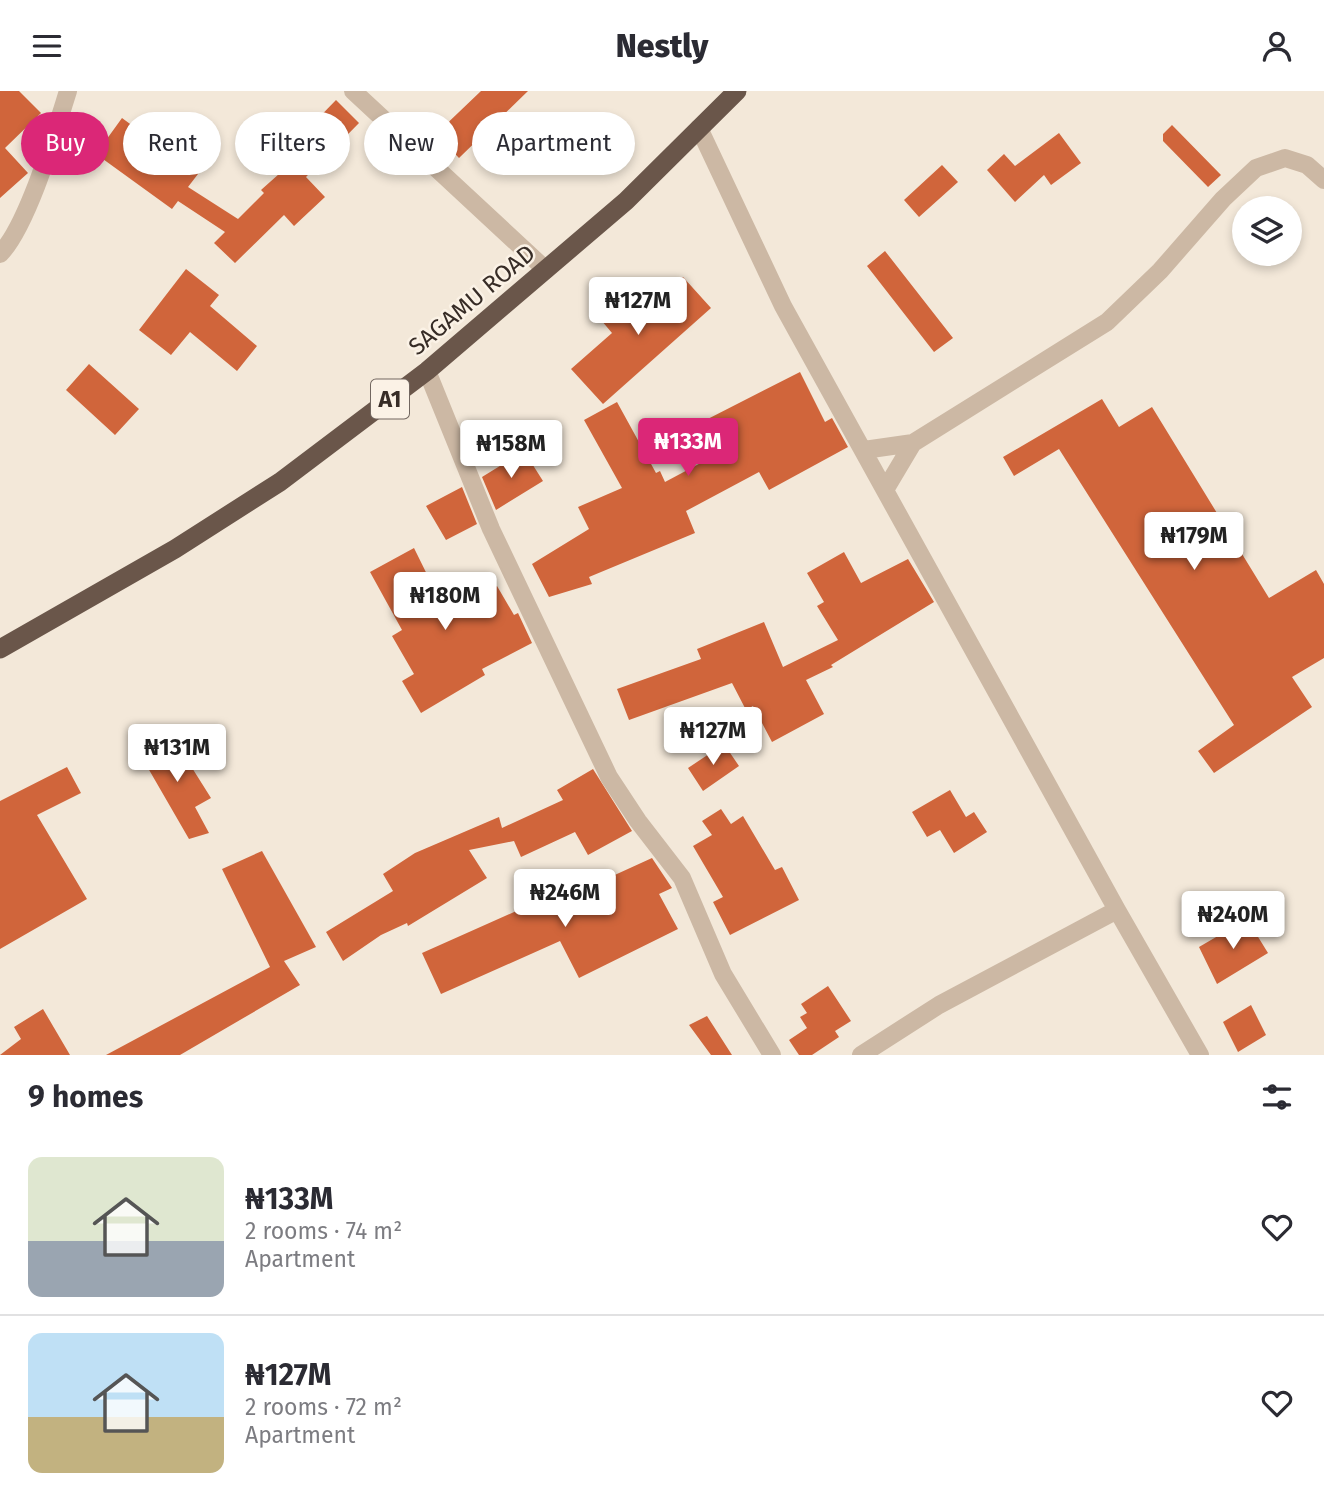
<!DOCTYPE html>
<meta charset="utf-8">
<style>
body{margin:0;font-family:"Fira Sans",sans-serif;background:#f2f2f3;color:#2b2b33;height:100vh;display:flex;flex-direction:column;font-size:26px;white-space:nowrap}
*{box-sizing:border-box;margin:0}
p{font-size:23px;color:#7c7c81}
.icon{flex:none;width:38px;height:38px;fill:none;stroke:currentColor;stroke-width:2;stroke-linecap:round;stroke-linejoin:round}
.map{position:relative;height:964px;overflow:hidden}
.panel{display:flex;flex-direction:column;background:#fff;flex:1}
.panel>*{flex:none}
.top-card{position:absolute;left:21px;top:21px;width:700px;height:63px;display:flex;gap:14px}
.fabs{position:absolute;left:1232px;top:105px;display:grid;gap:14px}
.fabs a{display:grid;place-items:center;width:70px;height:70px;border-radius:50%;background:#fff;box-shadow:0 4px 10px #0003;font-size:35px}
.price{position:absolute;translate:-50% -60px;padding:0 16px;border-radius:7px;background:#fff;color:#222;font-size:23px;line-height:46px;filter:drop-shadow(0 2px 4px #0008)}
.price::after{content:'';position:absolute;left:50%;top:42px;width:21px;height:16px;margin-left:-10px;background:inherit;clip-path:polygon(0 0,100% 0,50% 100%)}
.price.current{background:#db2777;color:#fff}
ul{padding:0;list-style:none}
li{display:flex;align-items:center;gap:21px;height:175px;padding:0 28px}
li+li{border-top:2px solid #e1e1e2}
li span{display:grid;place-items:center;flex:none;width:196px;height:140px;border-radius:14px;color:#555}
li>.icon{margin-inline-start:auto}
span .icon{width:84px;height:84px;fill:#fffc;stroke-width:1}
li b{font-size:30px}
h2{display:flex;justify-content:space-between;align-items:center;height:84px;padding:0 28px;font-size:30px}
.chip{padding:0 24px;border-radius:32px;background:#fff;box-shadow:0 4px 10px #0003;font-size:24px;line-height:63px}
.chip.current{background:#db2777;color:#fff}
header{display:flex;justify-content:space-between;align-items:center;height:91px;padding:0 28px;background:#fff;font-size:32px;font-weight:800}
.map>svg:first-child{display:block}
</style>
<header><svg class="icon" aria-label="menu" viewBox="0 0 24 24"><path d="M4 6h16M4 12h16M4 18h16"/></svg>Nestly<svg class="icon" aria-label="person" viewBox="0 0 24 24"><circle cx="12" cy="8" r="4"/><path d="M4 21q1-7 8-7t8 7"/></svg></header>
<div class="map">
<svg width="1324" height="964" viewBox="0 0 1324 964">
<rect width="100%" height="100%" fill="#f3e8d9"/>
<path fill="#d0653b" d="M0,0H19L41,22L5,57L28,82L0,107Z
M481,0H528L459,67L436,43Z
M336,9L359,32L306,86L325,106L294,135L284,124L235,172L214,152L225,141L178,110L172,118L96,63L122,27L198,83L188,96L238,128L264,102L261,99L307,58L298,48Z
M1172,34L1221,84L1208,96L1163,50V43Z
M1059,42L1081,72L1051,94L1044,84L1015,111L987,79L1004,63L1015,75Z
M942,74L958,91L919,126L904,109Z
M885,160L953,247L934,261L867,175Z
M186,178L219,204L210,215L257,255L237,280L190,241L171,264L139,239Z
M683,186L711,217L603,313L571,278L612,242L601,229L637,196L653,213Z
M89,273L139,318L115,344L66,299Z
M800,281L825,331L832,327L848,356L769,399L759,381L686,420L695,442L589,486L592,493L549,506L532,473L589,438L578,416L622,397L584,329L617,311L656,382L660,380L665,391L710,367L694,335Z
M1102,308L1119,336L1152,316L1269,507L1316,479L1324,493V567L1292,586L1312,616L1214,682L1198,660L1234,634L1059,358L1014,385L1003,366Z
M524,360L543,390L496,419L482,386Z
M462,396L477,433L446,449L426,415Z
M414,457L448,526L497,495L514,524L518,522L532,552L482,578L485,584L421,622L402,590L414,583L392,545L402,539L370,481Z
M844,461L861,492L908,468L934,511L831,574L833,576L806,589L824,623L772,651L753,615L746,619L732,592L629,629L617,598L701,568L697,558L764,531L783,576L838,549L817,515L824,511L807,482Z
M172,645L211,707L195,716L209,742L189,748L137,658Z
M724,653L739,675L703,700L688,677Z
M67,676L81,702L37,724L87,808L0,858V710Z
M593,678L632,740L588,764L575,741L521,766L514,750L469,759L487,787L408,835L407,832L381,844L343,870L326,841L393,800L383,783L415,762L499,726L502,737L563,709L557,699Z
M950,699L966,726L974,721L987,741L954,762L940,739L927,746L912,721Z
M721,718L731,733L743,725L775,779L782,776L799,809L730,844L713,811L723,806L693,755L712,744L702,730Z
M262,760L316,856L284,870L300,894L180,964H106L270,876L222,778Z
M652,767L672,797L659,803L678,838L579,887L560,850L441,903L422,862L523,817L527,824Z
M1247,828L1268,862L1217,893L1199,856Z
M828,895L851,930L835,940L839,946L812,964H799L789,949L807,937L800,926L807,922L801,913Z
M1251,914L1266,944L1238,961L1223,931Z
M43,918L70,964H0L21,948L14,936Z
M707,925L732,964H711L689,934Z"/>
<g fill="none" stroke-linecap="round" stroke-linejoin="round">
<path stroke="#ccb8a4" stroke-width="18" d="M353,0L546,179
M699,37L783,215L1117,819L1200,964
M0,163C28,134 55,41 68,0
M427,280L491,438L609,686L638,730L682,787L723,883L772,964
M864,359L913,352L1107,231L1160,180L1223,108L1256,77L1285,67L1307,74L1324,89
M885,399L913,352
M861,964L939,914L1117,819"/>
<path stroke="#6a564a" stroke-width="19" d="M0,558L175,458L280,391L427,280L626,110L737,0"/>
</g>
<g text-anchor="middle" stroke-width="5" stroke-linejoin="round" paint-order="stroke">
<rect fill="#fbf2e6" stroke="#726760" stroke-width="2" x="371" y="288.5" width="38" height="39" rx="5"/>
<g font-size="23" font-weight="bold" fill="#372c26">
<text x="390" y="316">A1</text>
</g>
<g font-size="24" fill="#372c26" stroke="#fbf2e6">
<text transform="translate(472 209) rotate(-40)" y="8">SAGAMU ROAD</text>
</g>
</g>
</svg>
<div class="fabs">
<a><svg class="icon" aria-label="layers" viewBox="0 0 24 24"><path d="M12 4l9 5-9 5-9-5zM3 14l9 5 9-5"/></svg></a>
</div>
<b class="price" style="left:638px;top:246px">₦127M</b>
<b class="price current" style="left:688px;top:387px">₦133M</b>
<b class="price" style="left:511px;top:389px">₦158M</b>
<b class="price" style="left:1194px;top:481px">₦179M</b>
<b class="price" style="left:445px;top:541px">₦180M</b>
<b class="price" style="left:713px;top:676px">₦127M</b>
<b class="price" style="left:177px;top:693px">₦131M</b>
<b class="price" style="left:565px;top:838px">₦246M</b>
<b class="price" style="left:1233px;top:860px">₦240M</b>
<div class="top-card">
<a class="chip current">Buy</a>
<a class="chip">Rent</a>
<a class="chip">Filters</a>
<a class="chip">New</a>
<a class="chip">Apartment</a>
</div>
</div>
<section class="panel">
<h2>9 homes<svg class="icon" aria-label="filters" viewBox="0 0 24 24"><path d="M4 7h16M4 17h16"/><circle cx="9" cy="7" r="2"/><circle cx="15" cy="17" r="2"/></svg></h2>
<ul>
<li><span style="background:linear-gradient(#dfe7d0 60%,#9aa5b1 0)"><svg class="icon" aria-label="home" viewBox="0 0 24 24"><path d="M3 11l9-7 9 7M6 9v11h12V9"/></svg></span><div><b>₦133M</b><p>2 rooms · 74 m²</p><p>Apartment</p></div><svg class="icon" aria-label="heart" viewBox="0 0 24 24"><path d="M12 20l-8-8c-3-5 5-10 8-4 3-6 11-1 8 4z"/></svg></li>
<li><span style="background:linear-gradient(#bfe0f5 60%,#c2b280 0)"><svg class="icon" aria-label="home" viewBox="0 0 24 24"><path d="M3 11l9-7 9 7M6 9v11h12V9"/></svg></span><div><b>₦127M</b><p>2 rooms · 72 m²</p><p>Apartment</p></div><svg class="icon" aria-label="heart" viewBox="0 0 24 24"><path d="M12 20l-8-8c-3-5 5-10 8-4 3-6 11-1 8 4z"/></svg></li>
</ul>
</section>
